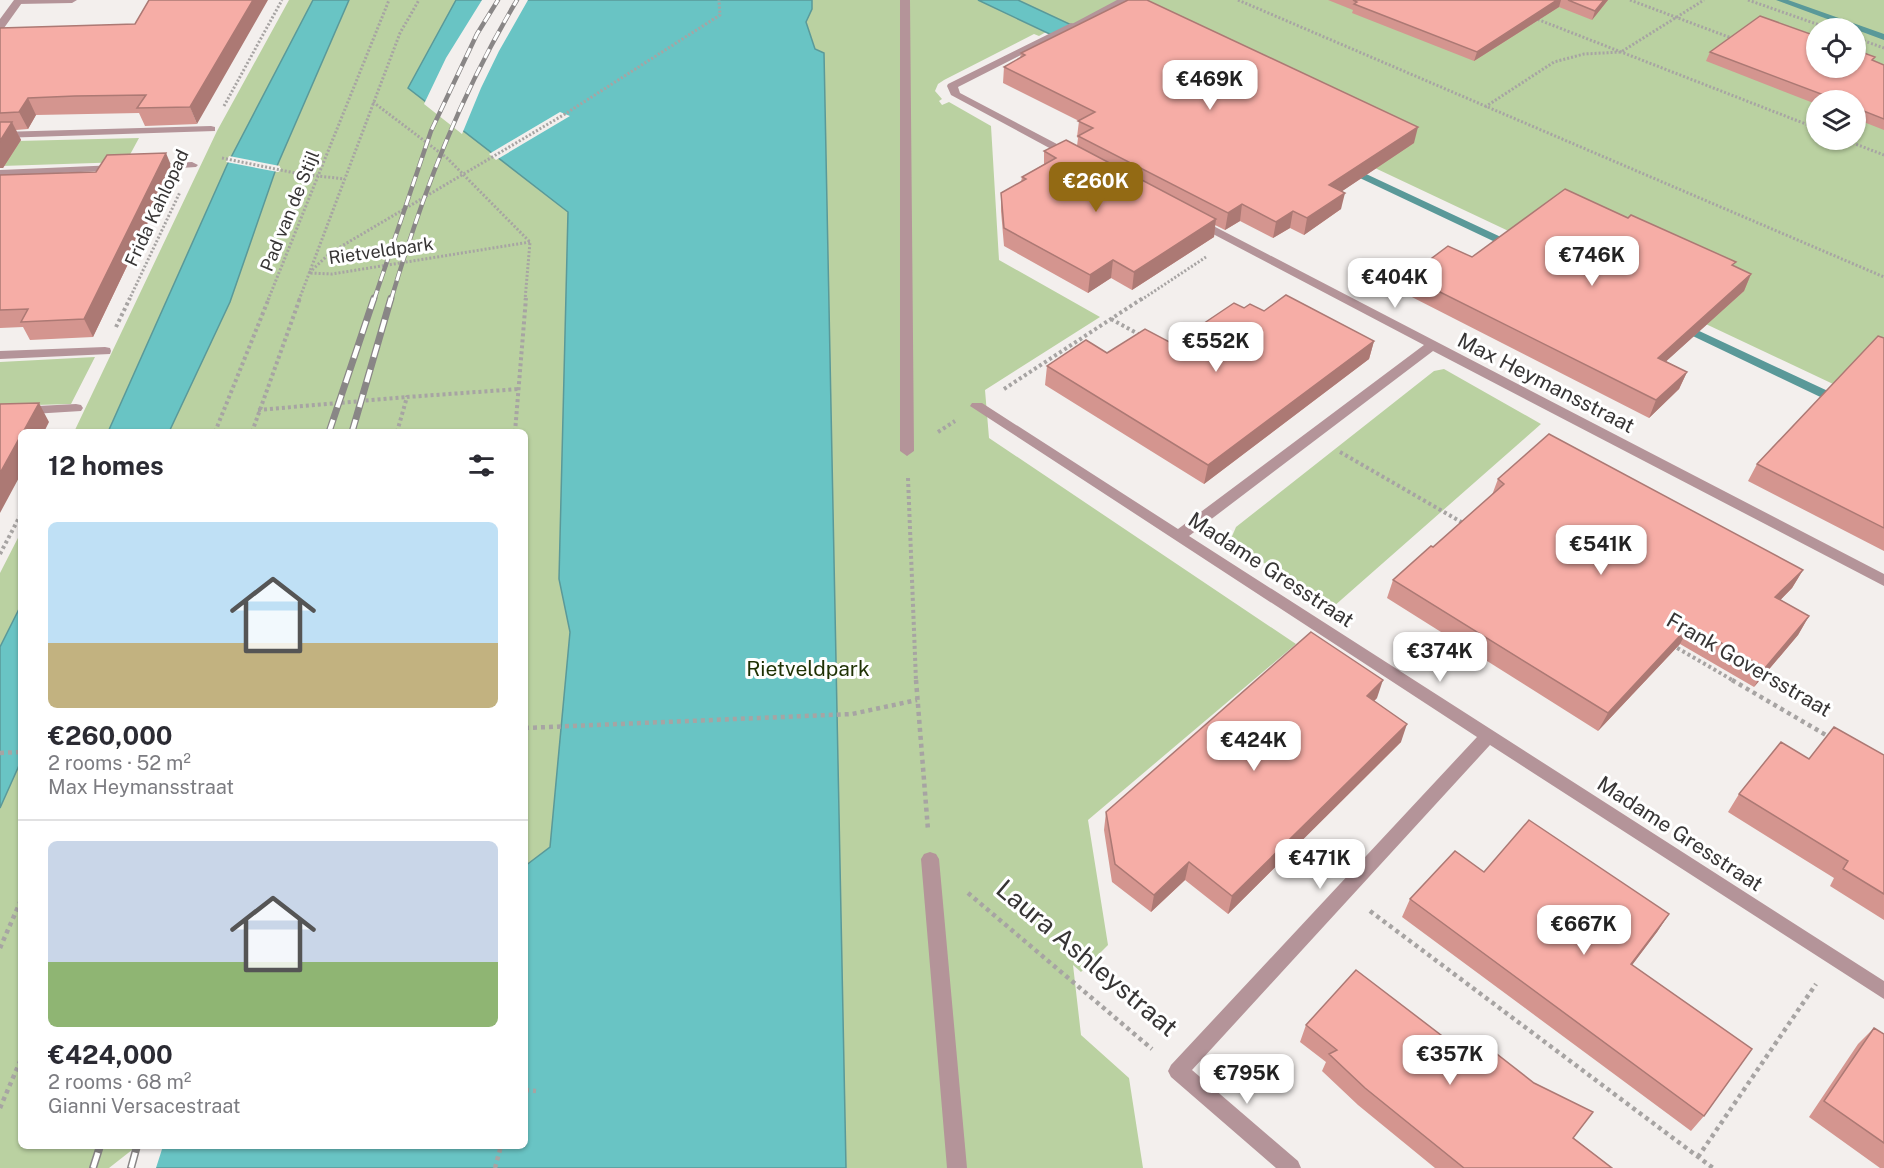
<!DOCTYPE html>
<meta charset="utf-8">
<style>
body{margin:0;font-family:"Public Sans",sans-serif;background:#f7f7f7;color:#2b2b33;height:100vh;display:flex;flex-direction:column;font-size:22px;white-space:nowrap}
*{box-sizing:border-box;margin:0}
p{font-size:20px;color:#7c7c81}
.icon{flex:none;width:33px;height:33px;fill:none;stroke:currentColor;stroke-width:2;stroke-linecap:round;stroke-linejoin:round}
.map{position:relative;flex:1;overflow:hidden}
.sheet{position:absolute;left:18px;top:429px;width:510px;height:720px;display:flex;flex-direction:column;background:#fff;border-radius:9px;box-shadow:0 2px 4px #0004}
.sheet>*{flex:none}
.buttons{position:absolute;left:1806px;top:18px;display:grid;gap:12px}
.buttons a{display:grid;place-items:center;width:60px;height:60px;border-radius:50%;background:#fff;box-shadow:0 2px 4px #0004;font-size:30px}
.price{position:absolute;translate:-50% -51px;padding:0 14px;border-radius:12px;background:#fff;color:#222;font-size:20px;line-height:39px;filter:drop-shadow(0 2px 3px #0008)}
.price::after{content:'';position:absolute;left:50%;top:36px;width:18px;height:14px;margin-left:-9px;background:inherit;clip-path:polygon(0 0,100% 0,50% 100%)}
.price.selected{background:#936a14;color:#fff}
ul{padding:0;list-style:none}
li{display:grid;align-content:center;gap:12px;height:318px;padding:0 30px}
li+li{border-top:2px solid #e1e1e2}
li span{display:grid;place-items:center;height:186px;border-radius:9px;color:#555}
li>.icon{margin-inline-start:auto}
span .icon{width:108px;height:108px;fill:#fffc;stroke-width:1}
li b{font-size:26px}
h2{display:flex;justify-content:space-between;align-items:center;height:72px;padding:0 30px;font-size:26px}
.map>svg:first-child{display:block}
</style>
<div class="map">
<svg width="1884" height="1168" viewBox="0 0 1884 1168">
<rect width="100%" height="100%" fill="#f3efed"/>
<path fill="#bad1a1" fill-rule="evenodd" d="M289,0H313L227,165L124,400L108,432H74L217,131Z
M349,0H993L1028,24L1046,32L1039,36L1034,34L944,80L938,84L935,91L942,99L939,101L942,105L949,102L991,126L999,260L1100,317L985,390L989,438L1296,644L1088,820L1108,945L1081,972L1073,965L1081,1035L1129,1078L1143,1168H0V808L21,761V1146H525V432H164L259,218L275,171L279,172L281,168L277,166Z
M1018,0H1884V408L1078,28ZM1816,28H1856V68H1816ZM1816,100H1856V140H1816Z
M139,138L126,162L1,166L17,141Z
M95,357L71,404L0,406V362Z
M1444,369L1541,424L1333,607L1230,541L1236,527L1434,371Z
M21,532V605L0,647V573Z"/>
<path fill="#69c4c4" stroke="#5a9999" stroke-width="1.5" d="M313,0H349L277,166L230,302L169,432H108L227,165Z
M456,0H812V9L806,22L815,49L824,53L846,1168H112L142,1146H525V866L550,847L570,632L559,579L568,212L408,88Z
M978,0H1018L1078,28L1058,38Z
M21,605V761L0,808V647Z"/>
<path fill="#f3efed" d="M482,0H528L499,51L481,88L462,134L424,104L446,58Z
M560,112L570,116L496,160L489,154Z
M229,156L280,166L278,172L226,162Z
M137,1146H163L156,1168H109Z"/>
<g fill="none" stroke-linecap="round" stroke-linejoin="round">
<path fill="#5a9999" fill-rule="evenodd" d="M1776,0H1788L1884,34V40Z
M1349,166L1518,245L1519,247L1514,250L1510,249L1345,171V167Z
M1680,322L1843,398L1845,401L1839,405L1835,404L1676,328L1674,326Z"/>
<path stroke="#a7a4a3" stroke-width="3" stroke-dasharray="2 2" stroke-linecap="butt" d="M1238,0L1884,277
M1630,0L1734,39
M1748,0L1828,28
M1534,18L1816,128
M1856,38L1884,48
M373,102L447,158L530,242L525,300
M224,106L282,0
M1485,107L1554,62L1584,54L1621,52L1704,0
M1845,140L1884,155
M222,158L300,174L345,179
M530,242L332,274L309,273L330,253L565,114L720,15L719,0
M129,300L180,192
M268,300L389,0
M299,300L400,33L419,0
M1141,300L1206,257"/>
<path stroke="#a7a4a3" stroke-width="4" stroke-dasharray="3 3" stroke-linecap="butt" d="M1111,319L1142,336
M116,327L130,298
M1004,389L1143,298
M258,410L407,397
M215,432L269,298
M252,432L300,298
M397,432L407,397L519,389
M515,432L526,298
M938,432L955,421
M1340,452L1463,523
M908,478L916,681
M0,554L21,514
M1672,645L1734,681"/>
<path stroke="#a7a4a3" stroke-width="4.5" stroke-dasharray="4 4" stroke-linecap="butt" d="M916,680L928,830
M1732,680L1831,738
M525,728L852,714L917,700
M0,753L21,752
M968,893L1152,1049
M1370,911L1713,1168
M0,948L21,900
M525,1090L536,1091
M0,1108L21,1059
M1698,1157L1816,984
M495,1168L501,1146"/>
<path fill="#b49499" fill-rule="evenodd" d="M1117,0H1130L1079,27L1070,25Z"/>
<path fill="#b49499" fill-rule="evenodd" d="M14,0H77L72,3L18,4Z
M900,0H910L914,451L907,456L900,451Z
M211,126L215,127V131L0,138V132Z
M192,162L198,165L196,167L150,170L144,167L150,164Z
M117,165L121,166V170L0,176V170Z
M105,347L110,348L111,351L110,354L0,359V351Z
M76,404L81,405L83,408L81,411L0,416V408Z
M930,852L936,854L939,859L967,1168H947L921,859L924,854Z"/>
<path fill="#b49499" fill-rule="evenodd" d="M14,0H24L4,28L0,29V19Z
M1071,23L1080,25L958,87L960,93L1074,153V157H1066L951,95L947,86L948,84Z
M1198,218L1884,574V586L1433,351L1189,536L1884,981V999L1490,745L1192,1070L1298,1161L1301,1168H1276L1171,1077L1168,1071L1171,1065L1477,737L970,406L972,403H982L1178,529L1424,345L1194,224L1192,222Z"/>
<defs>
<path id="rail-far2" d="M374,300L431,131L477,34L498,0
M391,300C423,192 459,97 517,0"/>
<path id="rail-far1" d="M329,432L374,298
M352,432L391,298"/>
<path id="rail" d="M93,1168L100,1146
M131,1168L137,1146"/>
</defs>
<use href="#rail-far2" stroke="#898686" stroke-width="4.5"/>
<use href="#rail-far1" stroke="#898686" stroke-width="7"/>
<use href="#rail" stroke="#898686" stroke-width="8"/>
<use href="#rail-far2" stroke="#fff" stroke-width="3" stroke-dasharray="10" stroke-linecap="butt"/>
<use href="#rail-far1" stroke="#fff" stroke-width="4.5" stroke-dasharray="13" stroke-linecap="butt"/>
<use href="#rail" stroke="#fff" stroke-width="5" stroke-dasharray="16" stroke-linecap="butt"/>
</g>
<path fill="#d4958f" d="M149,0L197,124L145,126L139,113L36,115L28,129L16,130L21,140L3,168H0V28L135,24Z
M1328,0H1608L1592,20L1559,7L1474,61L1352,13L1353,10Z
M1710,52L1873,61L1884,65V130L1856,119V100H1816V104L1706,61Z
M1021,53L1414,143L1342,191L1341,209L1304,235L1290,228L1273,238L1240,221L1225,230L1215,225L1214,237L1132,290L1111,278L1088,293L1004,246L1001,211V193L1021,182L1022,177L1044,164V151L1077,146L1078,138L1077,137L1079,121L1003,83L1004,67L1020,58Z
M173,170L93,337L30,340L23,327L0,328V175Z
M1734,266L1751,274L1744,291L1666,361L1687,372L1679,389L1649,418L1404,293L1408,276Z
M1244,308L1374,341L1369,359L1204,484L1045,385L1047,366L1107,353L1173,344Z
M1884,338V551L1748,481L1757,464Z
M1498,479L1803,570L1792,588L1780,600L1809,616L1798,635L1754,687L1680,644L1598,731L1387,598L1393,580L1433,547L1492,495Z
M1377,698L1374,701L1401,742L1228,914L1185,880L1151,912L1112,882L1104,830L1106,812Z
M1884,755V920L1830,886L1834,878L1728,812L1739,794L1809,759Z
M1484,872L1669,914L1657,932L1632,965L1704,1116L1691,1131L1402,917L1410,899Z
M1306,1025L1574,1138L1612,1168H1435L1358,1105L1322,1071L1326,1062L1300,1042Z
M1874,1028L1884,1034V1168H1880L1809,1117L1858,1044Z"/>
<path fill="#ac7974" d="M253,0H268L197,124L190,107Z
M1557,0H1561L1559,7L1474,61L1477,52Z
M1604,0H1608L1592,20L1595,11Z
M28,98L36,115L28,129L19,112Z
M12,122L21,140L3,168H0V141Z
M1418,127L1414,143L1326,202L1329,185Z
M166,153L173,170L93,337L84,319Z
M1345,193L1341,209L1304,235L1307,218Z
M1242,204L1240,221L1225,230L1228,213Z
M1293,211L1290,228L1273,238L1276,222Z
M1216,219L1214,237L1132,290L1134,272Z
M1113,260L1111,278L1088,293L1090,275Z
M1751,274L1744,291L1651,375L1658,358Z
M1374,341L1369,359L1204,484L1208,465Z
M1687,372L1679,389L1649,418L1656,400Z
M39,403L49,422L44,432H23Z
M21,435V474L0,513V473Z
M1803,570L1792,588L1765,616L1775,597Z
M1809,616L1798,635L1754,687L1765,668Z
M1690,625L1680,644L1598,731L1608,713Z
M1383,680L1377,698L1361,714L1367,696Z
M1407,724L1401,742L1228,914L1232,896Z
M1189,862L1185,880L1151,912L1154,895Z
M1669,914L1657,932L1620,981L1631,964Z"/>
<path fill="#f6ada6" stroke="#ac7974" stroke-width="1.5" d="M149,0H253L190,107L137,108L146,95L75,96L28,98L19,112L0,113V28L135,24Z
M1128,0H1147L1418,127L1329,185L1345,193L1307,218L1293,211L1276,222L1242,204L1228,213L1078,136L1093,128L1078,121L1095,112L1004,67L1025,55L1021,53Z
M1353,0H1557L1477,52L1354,4L1357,2Z
M1568,0H1604L1595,11Z
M1760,16L1816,36V68H1856V50L1875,57L1872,60L1884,65V119L1856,108V100H1837L1710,52Z
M0,122H12L0,141Z
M1066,140L1216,219L1134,272L1113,260L1090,275L1004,228L1001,193L1026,179L1022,177L1056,158L1044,151Z
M166,153L84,319L21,322L28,309L0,310V175L96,172L107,155Z
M1565,189L1628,218L1631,215L1736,262L1732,265L1751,274L1658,358L1687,372L1656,400L1408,276L1448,246L1472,257Z
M1286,295L1374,341L1208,465L1047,366L1086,340L1107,353L1145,329L1173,344L1234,303L1244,308L1250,304L1264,311Z
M1878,336L1884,338V528L1757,464Z
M39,403L23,432H21V435L0,473V404Z
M1549,434L1803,570L1775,597L1809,616L1765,668L1690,625L1608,713L1393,580L1431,546L1433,547L1504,484L1498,479Z
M1311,632L1383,680L1367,696L1407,724L1232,896L1189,862L1154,895L1115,864L1106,812Z
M1834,727L1884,755V894L1843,869L1848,861L1739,794L1781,742L1809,759Z
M1529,820L1669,914L1631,964L1752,1049L1704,1116L1410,899L1455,851L1484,872Z
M1356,970L1471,1058L1484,1044L1534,1083L1593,1112L1573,1138L1612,1168H1464L1365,1088L1329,1054L1337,1050L1306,1025Z
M1874,1028L1884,1034V1143L1824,1101Z"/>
<g text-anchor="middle" stroke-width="6" stroke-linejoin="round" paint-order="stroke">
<g font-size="18" fill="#373535" stroke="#fff">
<text transform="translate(157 208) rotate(-65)" y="6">Frida Kahlopad</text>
<text transform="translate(290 211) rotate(-68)" y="6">Pad van de Stijl</text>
<text transform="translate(381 251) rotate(-8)" y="6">Rietveldpark</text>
</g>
<g font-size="21" fill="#373535" stroke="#fff">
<text transform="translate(1546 383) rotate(27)" y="7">Max Heymansstraat</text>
<text transform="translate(1271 570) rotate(33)" y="7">Madame Gresstraat</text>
<text transform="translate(1749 665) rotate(30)" y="7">Frank Goversstraat</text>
<text transform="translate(1680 834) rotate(33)" y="7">Madame Gresstraat</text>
</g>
<g font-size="21" fill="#1f3104" stroke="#fff">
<text x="808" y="676">Rietveldpark</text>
</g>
<g font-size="26" fill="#373535" stroke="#fff">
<text transform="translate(1087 958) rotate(40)" y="9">Laura Ashleystraat</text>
</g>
</g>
</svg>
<div class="buttons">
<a><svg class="icon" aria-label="locate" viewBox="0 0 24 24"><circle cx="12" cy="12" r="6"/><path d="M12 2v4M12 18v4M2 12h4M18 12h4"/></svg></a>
<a><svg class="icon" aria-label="layers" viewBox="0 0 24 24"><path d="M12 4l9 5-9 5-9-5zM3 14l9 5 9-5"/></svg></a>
</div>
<b class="price" style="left:1210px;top:111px">€469K</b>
<b class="price selected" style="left:1096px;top:213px">€260K</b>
<b class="price" style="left:1592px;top:287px">€746K</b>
<b class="price" style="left:1395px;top:309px">€404K</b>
<b class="price" style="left:1216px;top:373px">€552K</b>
<b class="price" style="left:1601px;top:576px">€541K</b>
<b class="price" style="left:1440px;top:683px">€374K</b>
<b class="price" style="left:1254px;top:772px">€424K</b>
<b class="price" style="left:1320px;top:890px">€471K</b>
<b class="price" style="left:1584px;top:956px">€667K</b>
<b class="price" style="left:1450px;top:1086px">€357K</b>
<b class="price" style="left:1247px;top:1105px">€795K</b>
<section class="sheet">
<h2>12 homes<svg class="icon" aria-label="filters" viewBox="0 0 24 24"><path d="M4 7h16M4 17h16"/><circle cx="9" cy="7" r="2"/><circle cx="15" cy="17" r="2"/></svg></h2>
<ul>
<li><span style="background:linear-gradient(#bfe0f5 65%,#c2b280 0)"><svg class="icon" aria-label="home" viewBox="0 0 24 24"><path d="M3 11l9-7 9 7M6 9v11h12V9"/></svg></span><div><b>€260,000</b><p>2 rooms · 52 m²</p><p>Max Heymansstraat</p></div></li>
<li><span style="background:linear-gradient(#c9d6e8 65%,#8fb573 0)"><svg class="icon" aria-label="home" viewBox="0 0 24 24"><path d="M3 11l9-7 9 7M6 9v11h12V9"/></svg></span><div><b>€424,000</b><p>2 rooms · 68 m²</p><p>Gianni Versacestraat</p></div></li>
</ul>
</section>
</div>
